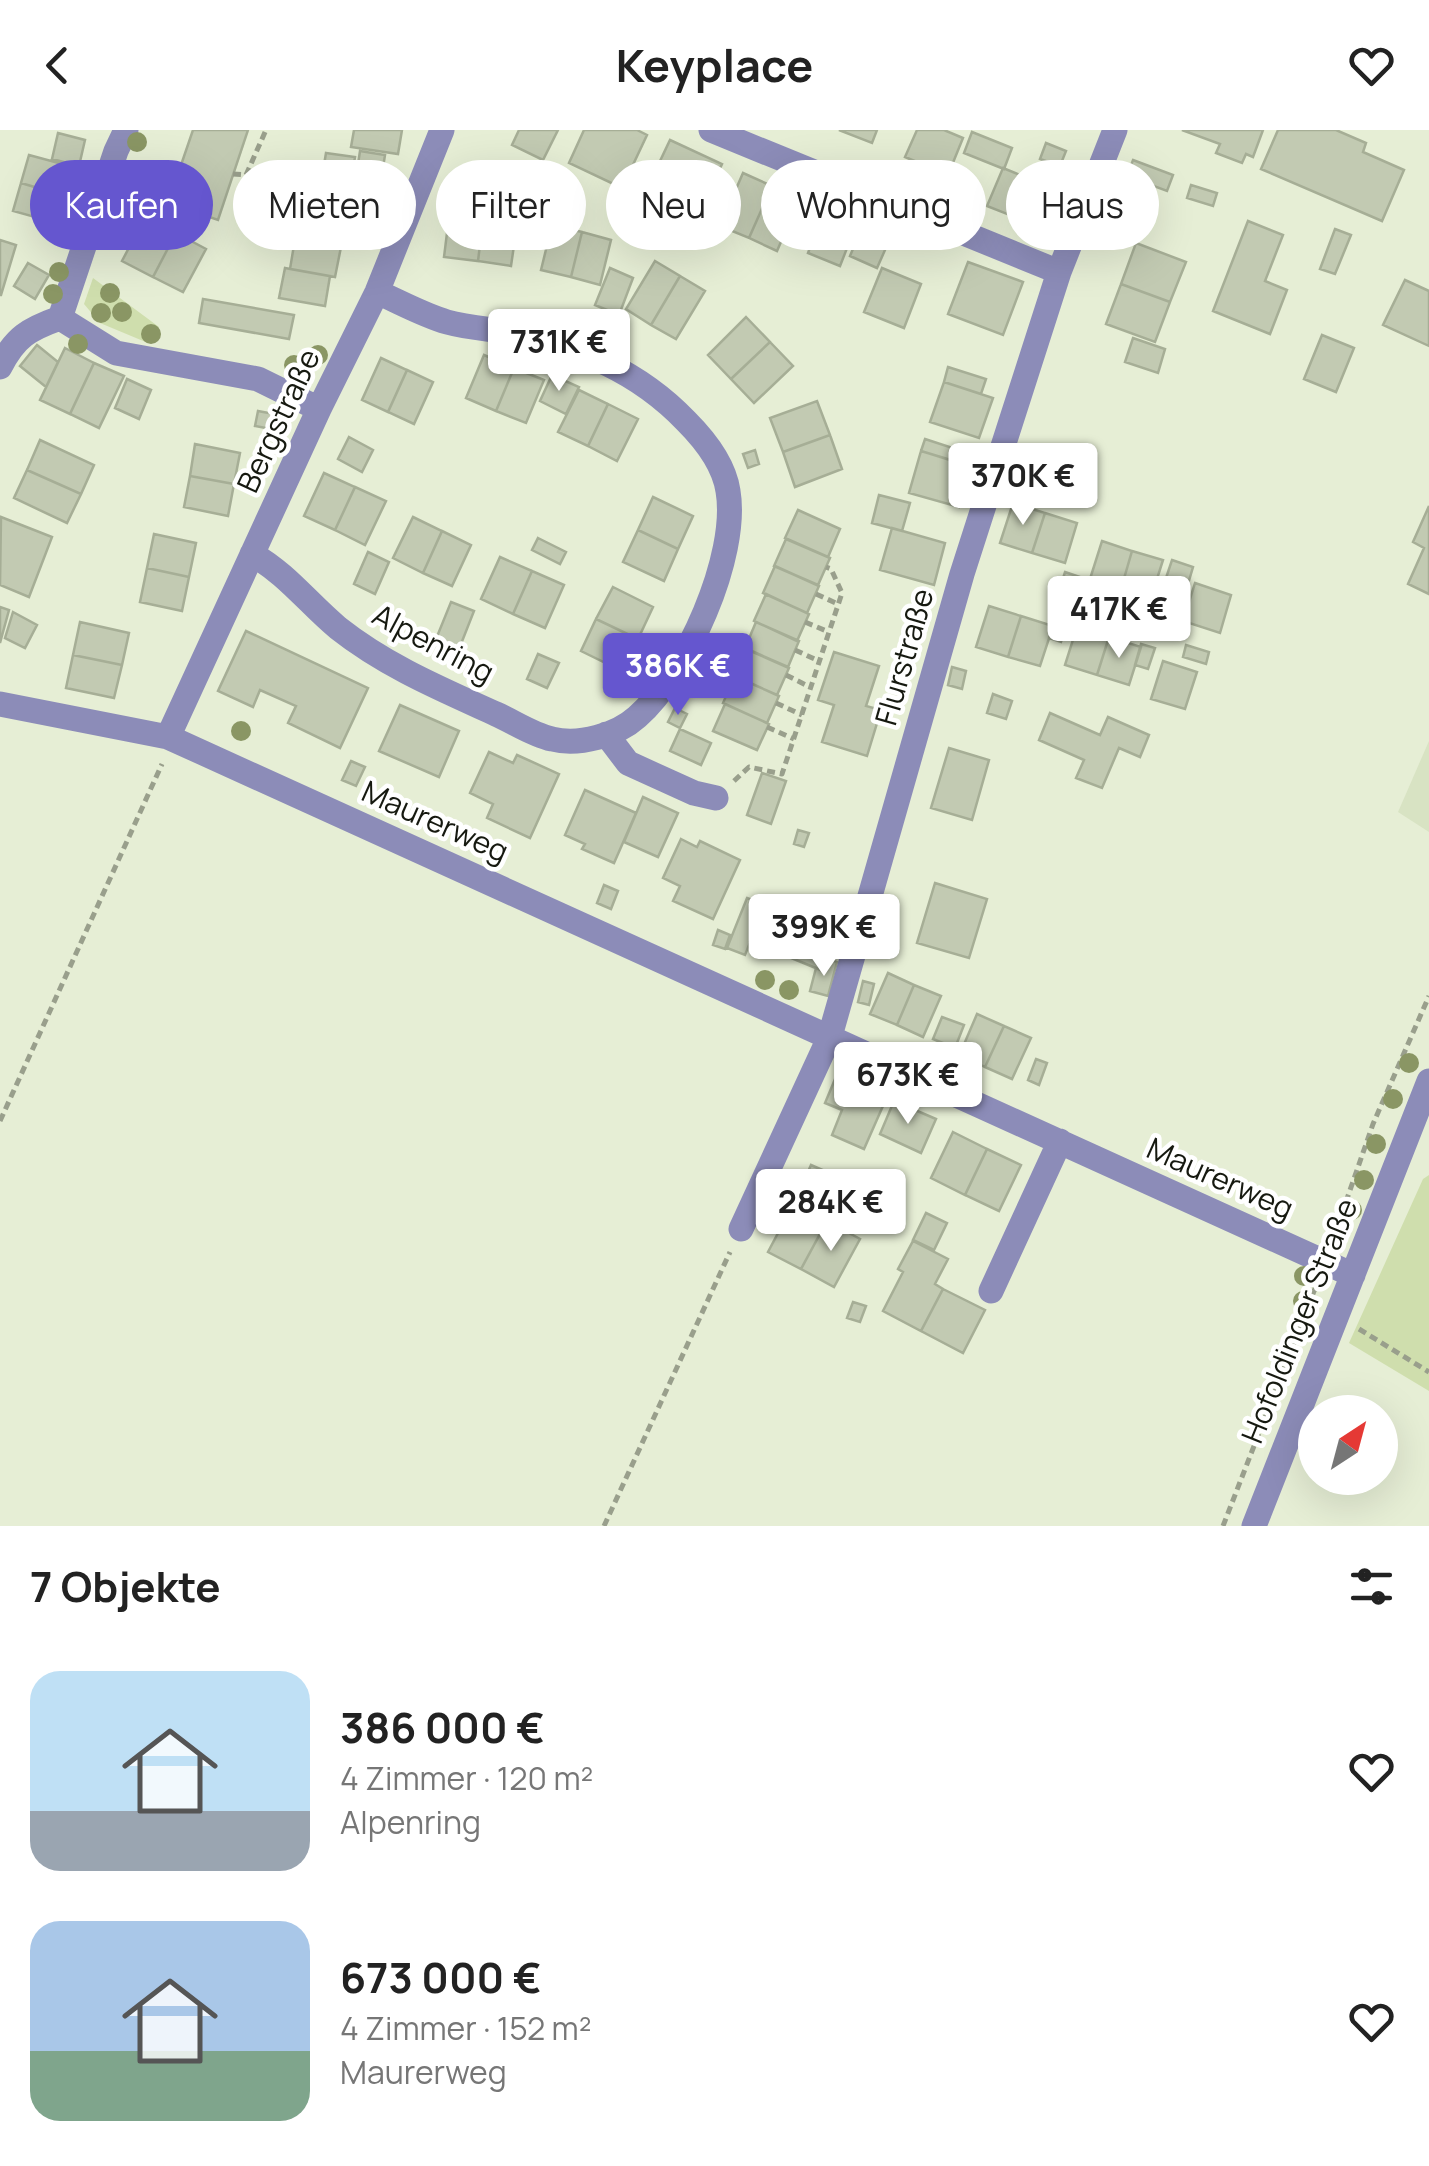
<!DOCTYPE html>
<html lang="de">
<meta charset="utf-8">
<style>
body{margin:0;font-family:Manrope,sans-serif;background:#f2f2f2;color:#222;height:100vh;display:flex;flex-direction:column;font-size:38px;white-space:nowrap}
*{box-sizing:border-box;margin:0}
p{font-size:32px;color:#767676}
.icon{flex:none;width:55px;height:55px;fill:none;stroke:currentColor;stroke-width:2;stroke-linecap:round;stroke-linejoin:round}
.map{position:relative;height:1396px;overflow:hidden}
.panel{display:flex;flex-direction:column;background:#fff;flex:1}
.panel>*{flex:none}
.guide{position:absolute;left:30px;top:30px;width:1370px;height:90px;display:flex;gap:20px}
.needle{width:65px;rotate:36deg}
.fabs{position:absolute;left:1298px;top:1265px;display:grid;gap:20px}
.fabs a{display:grid;place-items:center;width:100px;height:100px;border-radius:50%;background:#fff;box-shadow:0 10px 40px #0002;font-size:50px}
.price{position:absolute;translate:-50% -85px;padding:0 22px;border-radius:10px;background:#fff;color:#222;font-size:32px;line-height:65px;filter:drop-shadow(0 2px 5px #0008)}
.price::after{content:'';position:absolute;left:50%;top:60px;width:30px;height:22px;margin-left:-15px;background:inherit;clip-path:polygon(0 0,100% 0,50% 100%)}
.price.on{background:#6556cf;color:#fff}
ul{padding:0;list-style:none}
li{display:flex;align-items:center;gap:30px;height:250px;padding:0 30px}
li span{display:grid;place-items:center;flex:none;width:280px;height:200px;border-radius:30px;color:#555}
li>.icon{margin-inline-start:auto}
span .icon{width:120px;height:120px;fill:#fffc;stroke-width:1}
li b{font-size:42px}
h2{display:flex;justify-content:space-between;align-items:center;height:120px;padding:0 30px;font-size:42px}
.chip{padding:0 35px;border-radius:45px;background:#fff;box-shadow:0 10px 40px #0002;font-size:35px;line-height:90px}
.chip.on{background:#6556cf;color:#fff}
header{display:flex;justify-content:space-between;align-items:center;height:130px;padding:0 30px;background:#fff;font-size:45px;font-weight:700}
.map>svg:first-child{display:block}
</style>
<header><svg class="icon" aria-label="back" viewBox="0 0 24 24"><path d="M15 5l-7 7 7 7"/></svg>Keyplace<svg class="icon" aria-label="heart" viewBox="0 0 24 24"><path d="M12 20l-8-8c-3-5 5-10 8-4 3-6 11-1 8 4z"/></svg></header>
<div class="map">
<svg width="1429" height="1396" viewBox="0 0 1429 1396">
<rect width="100%" height="100%" fill="#e6eed5"/>
<path fill="#d8e3c3" d="M1429,611V702L1398,682Z"/>
<path fill="#cfdead" d="M93,148L159,197L148,213L100,193L84,174Z
M1429,1045V1261L1349,1213L1423,1049Z"/>
<path fill="#c2cab2" stroke="#a6ae96" stroke-width="2.5" d="M193,0H248L218,90L168,73Z
M354,0H402L398,24L351,17Z
M519,0H558L543,30L512,15Z
M584,0H637L647,5L622,58L569,33Z
M839,0H877L872,13Z
M917,0H944L963,8L948,45L905,27Z
M1182,0H1263L1253,27L1246,24L1242,33L1216,23L1220,14Z
M1278,0H1336L1366,13L1363,22L1404,40L1382,91L1261,39Z
M972,2L1012,18L1004,39L964,23Z
M58,3L85,10L79,36L52,29Z
M670,10L722,34L696,89L644,65Z
M1046,13L1066,21L1060,36L1040,29Z
M360,21L385,25L382,44L357,41Z
M326,23L355,27L353,39L324,35Z
M29,25L81,39L72,68L21,53Z
M1133,30L1173,45L1167,61L1127,46Z
M1003,38L1040,53L1025,91L987,76Z
M743,43L772,56L749,108L720,96Z
M315,50L362,59L357,89L310,80Z
M21,53L72,68L64,95L13,81Z
M1191,55L1217,63L1213,76L1187,68Z
M772,56L800,68L777,121L749,108Z
M825,77L858,90L840,136L808,123Z
M305,79L351,88L345,118L300,110Z
M450,79L484,83L478,131L444,127Z
M869,81L897,93L877,138L850,126Z
M484,83L518,88L511,136L478,131Z
M145,87L176,103L153,147L122,131Z
M1248,91L1283,105L1265,151L1287,160L1270,204L1213,181Z
M552,95L582,102L571,147L541,140Z
M1335,99L1351,105L1335,144L1320,139Z
M582,102L611,110L600,155L571,147Z
M176,103L206,119L183,162L153,147Z
M295,109L341,117L335,147L290,139Z
M0,110L16,115L1,165H0Z
M1136,113L1186,132L1170,172L1121,154Z
M655,131L680,146L651,195L626,179Z
M968,132L1023,152L1003,205L948,184Z
M28,133L49,145L35,169L14,156Z
M285,138L330,146L325,176L279,168Z
M610,138L633,148L619,185L595,175Z
M882,138L921,154L904,198L864,182Z
M680,146L705,161L676,209L651,195Z
M1405,150L1429,161V216L1383,195Z
M1121,154L1170,172L1155,212L1106,194Z
M203,169L294,185L289,209L199,193Z
M746,187L770,212L731,249L708,225Z
M1322,205L1354,218L1336,262L1304,249Z
M1133,208L1165,219L1158,243L1125,232Z
M770,212L793,236L754,273L731,249Z
M37,215L58,232L46,257L20,236Z
M65,218L94,233L70,284L40,270Z
M484,225L514,238L496,281L466,268Z
M381,228L407,240L388,282L362,270Z
M94,233L124,246L99,298L70,284Z
M948,237L986,249L981,264L944,252Z
M514,238L544,250L526,293L496,281Z
M407,240L433,252L414,294L388,282Z
M552,245L579,257L566,284L540,271Z
M127,249L151,260L139,289L115,278Z
M944,252L993,268L979,308L930,292Z
M579,260L608,274L588,316L558,302Z
M817,271L830,305L783,322L770,288Z
M608,274L638,289L617,331L588,316Z
M258,281L274,284L271,299L255,296Z
M830,305L842,339L795,357L783,322Z
M349,307L373,320L362,342L338,329Z
M925,309L962,321L959,333L921,321Z
M40,310L94,335L81,364L27,340Z
M195,314L240,323L234,354L190,346Z
M755,320L759,334L748,338L743,324Z
M921,321L971,336L959,377L909,363Z
M1033,333L1058,341L1047,376L1022,369Z
M27,340L81,364L67,393L14,368Z
M324,343L355,357L335,400L304,386Z
M190,346L234,354L228,386L184,377Z
M355,357L386,371L365,415L335,400Z
M879,365L910,373L902,401L872,393Z
M653,367L693,386L678,419L638,400Z
M1013,373L1045,383L1032,423L1000,413Z
M1429,376V464L1408,454L1424,418L1413,412Z
M798,380L840,399L828,427L785,408Z
M1045,383L1077,393L1065,433L1032,423Z
M1,387L52,407L29,467L0,455Z
M413,387L442,401L423,443L393,428Z
M892,398L945,413L934,455L880,440Z
M638,400L678,419L664,451L623,432Z
M442,401L471,415L452,456L423,443Z
M154,404L196,413L189,447L147,438Z
M538,408L566,422L560,434L532,420Z
M786,409L830,428L818,455L774,436Z
M1102,411L1132,421L1121,459L1090,449Z
M1132,421L1163,430L1151,468L1121,459Z
M368,422L389,432L375,464L354,454Z
M500,427L532,441L513,484L481,469Z
M1172,430L1193,437L1188,454L1166,448Z
M775,436L819,456L807,483L763,463Z
M147,438L189,447L182,481L140,472Z
M532,441L564,455L545,498L513,484Z
M1065,442L1086,449L1080,468L1059,461Z
M1195,453L1231,465L1220,503L1183,491Z
M613,457L653,477L638,509L596,489Z
M766,464L809,484L797,511L754,491Z
M451,472L474,481L459,519L436,509Z
M989,476L1021,486L1008,527L976,517Z
M0,477L9,480L0,513Z
M13,482L37,495L25,518L5,508Z
M1021,486L1053,496L1040,536L1008,527Z
M1053,487L1068,491L1061,512L1049,508Z
M596,489L638,509L622,541L581,521Z
M80,492L129,503L122,535L73,525Z
M756,492L799,511L788,537L745,518Z
M1077,497L1109,507L1097,545L1065,535Z
M246,501L368,558L340,618L288,593L296,576L260,560L253,577L218,561Z
M1109,507L1141,517L1129,555L1097,545Z
M1141,514L1155,518L1148,539L1135,535Z
M1186,515L1209,522L1206,534L1183,527Z
M746,519L789,538L777,565L734,546Z
M834,522L879,536L866,576L881,580L867,626L822,612L834,575L818,570Z
M538,524L559,533L547,558L527,549Z
M73,525L122,535L114,568L66,558Z
M1163,531L1197,542L1185,579L1151,569Z
M952,537L966,541L962,559L948,555Z
M735,546L779,566L767,593L723,573Z
M993,564L1012,571L1006,589L987,583Z
M725,574L769,594L757,620L713,601Z
M400,575L459,601L439,647L379,621Z
M675,578L687,584L680,598L668,592Z
M1050,583L1100,605L1108,587L1149,605L1140,627L1119,618L1102,658L1076,648L1084,630L1039,610Z
M680,599L711,613L701,635L670,621Z
M949,618L989,630L972,690L931,678Z
M489,622L513,633L517,625L559,644L530,708L487,688L493,674L470,663Z
M351,631L365,637L356,656L342,650Z
M762,643L786,651L771,694L747,685Z
M585,660L636,683L614,733L582,719L585,714L565,705Z
M643,667L678,683L658,727L624,712Z
M798,700L809,703L804,717L794,714Z
M681,709L697,717L700,711L740,730L713,789L673,771L680,756L663,748Z
M935,753L987,769L969,828L917,813Z
M604,755L618,761L611,779L597,773Z
M747,768L765,775L745,825L727,818Z
M766,773L800,787L784,825L750,811Z
M800,787L839,803L823,841L784,825Z
M718,800L730,805L725,819L713,815Z
M828,829L837,832L828,866L810,861L816,838L823,841Z
M888,843L914,855L897,895L870,884Z
M863,851L874,854L869,875L858,872Z
M914,855L941,866L923,907L897,895Z
M977,884L1004,896L985,937L959,926Z
M942,887L964,895L955,918L933,909Z
M1004,896L1031,908L1012,949L985,937Z
M1036,929L1047,933L1039,955L1028,950Z
M843,930L893,953L864,1019L832,1005L842,980L825,973Z
M894,971L936,989L921,1023L880,1004Z
M953,1002L987,1019L965,1065L931,1048Z
M987,1019L1021,1035L999,1081L965,1065Z
M811,1035L843,1049L829,1081L797,1067Z
M794,1073L827,1091L801,1139L768,1122Z
M926,1083L947,1093L934,1120L913,1110Z
M827,1091L860,1109L834,1157L801,1139Z
M913,1111L948,1129L935,1154L943,1159L921,1201L883,1181L903,1142L898,1139Z
M943,1159L985,1180L963,1223L921,1201Z
M853,1172L866,1176L860,1192L847,1188Z"/>
<g fill="none" stroke-linecap="round" stroke-linejoin="round">
<path stroke="#999f8c" stroke-width="5" stroke-dasharray="8 5" stroke-linecap="butt" d="M233,44L246,45L266,0
M816,464L838,474
M805,492L829,502
M795,520L819,531
M786,545L810,557
M776,573L802,585
M767,597L794,609
M734,651L749,637L782,644L842,463L831,439L826,437
M0,991L162,634
M1333,1109L1373,994L1429,866
M1359,1199L1429,1242
M604,1396L730,1122
M1223,1396L1316,1156"/>
<path stroke="#8c8cb8" stroke-width="25" d="M711,0L1059,142
M60,188L116,223L258,249L319,279
M0,237C15,207 29,199 60,188L116,21L126,0
M252,424C287,444 308,473 338,498C386,536 441,559 496,584C514,592 533,605 552,609C579,616 617,605 637,587C686,544 739,426 728,361C724,334 705,310 686,291C638,241 581,218 514,203C492,199 469,198 447,192C423,185 400,172 377,162
M0,574L168,607L1353,1145
M606,604L628,633L694,663L716,668
M168,607L319,279L377,162L442,0
M741,1099L830,906L962,444L1059,142L1115,0
M991,1161L1060,1011
M1254,1396L1429,951"/>
</g>
<g fill="#8a9664">
<circle cx="137" cy="12" r="10"/>
<circle cx="131" cy="60" r="10"/>
<circle cx="59" cy="142" r="10"/>
<circle cx="110" cy="163" r="10"/>
<circle cx="53" cy="164" r="10"/>
<circle cx="122" cy="182" r="10"/>
<circle cx="101" cy="183" r="10"/>
<circle cx="151" cy="204" r="10"/>
<circle cx="78" cy="214" r="10"/>
<circle cx="318" cy="225" r="10"/>
<circle cx="294" cy="235" r="10"/>
<circle cx="241" cy="601" r="10"/>
<circle cx="765" cy="850" r="10"/>
<circle cx="789" cy="860" r="10"/>
<circle cx="1409" cy="933" r="10"/>
<circle cx="1393" cy="969" r="10"/>
<circle cx="1376" cy="1014" r="10"/>
<circle cx="1364" cy="1050" r="10"/>
<circle cx="1352" cy="1080" r="10"/>
<circle cx="1304" cy="1146" r="10"/>
<circle cx="1303" cy="1171" r="10"/>
</g>
<g text-anchor="middle" stroke-width="9" stroke-linejoin="round" paint-order="stroke">
<g font-size="30" fill="#161910" stroke="#fff">
<text transform="translate(279 291) rotate(-65)" y="10">Bergstraße</text>
<text transform="translate(433 514) rotate(28)" y="10">Alpenring</text>
<text transform="translate(905 527) rotate(-74)" y="10">Flurstraße</text>
<text transform="translate(435 692) rotate(24)" y="10">Maurerweg</text>
<text transform="translate(1220 1049) rotate(24)" y="10">Maurerweg</text>
<text transform="translate(1300 1191) rotate(-68)" y="10">Hofoldinger Straße</text>
</g>
</g>
</svg>
<div class="fabs">
<a><svg class="needle" viewBox="-14 -14 28 28"><path d="M0-13l5 13h-10z" fill="#e53935"/><path d="M0 13l5-13h-10z" fill="#767676"/></svg></a>
</div>
<b class="price" style="left:559px;top:264px">731K €</b>
<b class="price" style="left:1023px;top:398px">370K €</b>
<b class="price" style="left:1119px;top:531px">417K €</b>
<b class="price on" style="left:678px;top:588px">386K €</b>
<b class="price" style="left:824px;top:849px">399K €</b>
<b class="price" style="left:908px;top:997px">673K €</b>
<b class="price" style="left:831px;top:1124px">284K €</b>
<div class="guide">
<a class="chip on">Kaufen</a>
<a class="chip">Mieten</a>
<a class="chip">Filter</a>
<a class="chip">Neu</a>
<a class="chip">Wohnung</a>
<a class="chip">Haus</a>
</div>
</div>
<section class="panel">
<h2>7 Objekte<svg class="icon" aria-label="filters" viewBox="0 0 24 24"><path d="M4 7h16M4 17h16"/><circle cx="9" cy="7" r="2"/><circle cx="15" cy="17" r="2"/></svg></h2>
<ul>
<li><span style="background:linear-gradient(#bfe0f5 70%,#9aa5b1 0)"><svg class="icon" aria-label="home" viewBox="0 0 24 24"><path d="M3 11l9-7 9 7M6 9v11h12V9"/></svg></span><div><b>386 000 €</b><p>4 Zimmer · 120 m²</p><p>Alpenring</p></div><svg class="icon" aria-label="heart" viewBox="0 0 24 24"><path d="M12 20l-8-8c-3-5 5-10 8-4 3-6 11-1 8 4z"/></svg></li>
<li><span style="background:linear-gradient(#a9c7e8 65%,#7fa58c 0)"><svg class="icon" aria-label="home" viewBox="0 0 24 24"><path d="M3 11l9-7 9 7M6 9v11h12V9"/></svg></span><div><b>673 000 €</b><p>4 Zimmer · 152 m²</p><p>Maurerweg</p></div><svg class="icon" aria-label="heart" viewBox="0 0 24 24"><path d="M12 20l-8-8c-3-5 5-10 8-4 3-6 11-1 8 4z"/></svg></li>
</ul>
</section>
